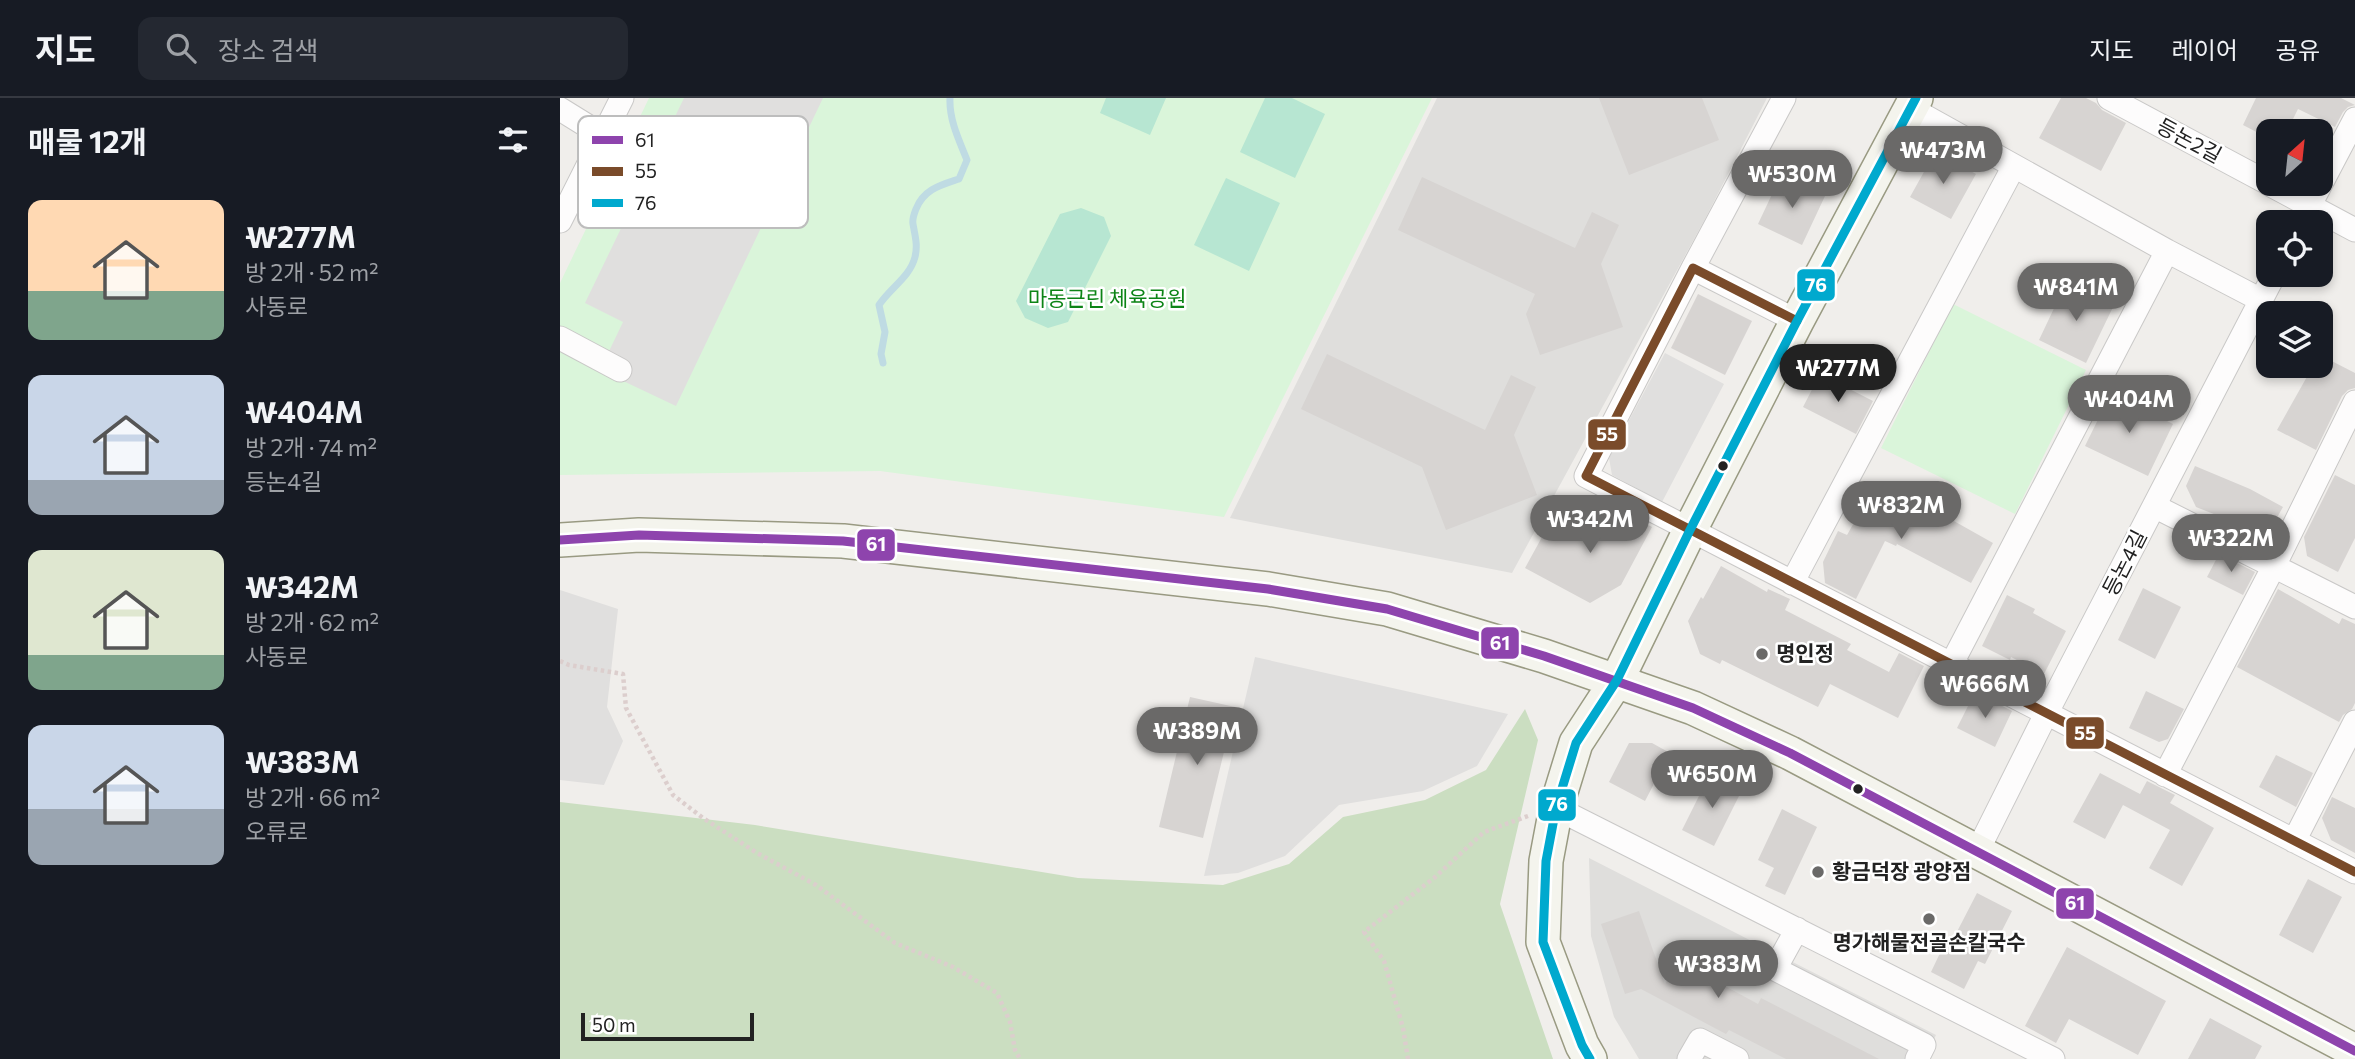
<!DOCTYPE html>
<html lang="ko">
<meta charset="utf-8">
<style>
body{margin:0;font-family:Commissioner,"Noto Sans KR",sans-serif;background:#242831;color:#f1f3f6;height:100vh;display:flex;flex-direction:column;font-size:26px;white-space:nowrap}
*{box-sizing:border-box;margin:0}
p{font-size:23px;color:#9ea1a6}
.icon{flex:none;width:38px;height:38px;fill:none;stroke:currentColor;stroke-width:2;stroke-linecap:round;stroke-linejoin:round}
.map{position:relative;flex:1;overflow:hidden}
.drawer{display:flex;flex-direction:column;background:#171b24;width:560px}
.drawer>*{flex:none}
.needle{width:46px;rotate:27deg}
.tools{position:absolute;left:1696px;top:21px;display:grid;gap:14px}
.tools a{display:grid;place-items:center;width:77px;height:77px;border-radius:14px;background:#171b24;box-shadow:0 4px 10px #0003;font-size:35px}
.scale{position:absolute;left:21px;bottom:18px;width:173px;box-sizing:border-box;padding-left:7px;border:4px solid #222;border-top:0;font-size:19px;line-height:24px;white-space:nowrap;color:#222;-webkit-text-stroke:5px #fff;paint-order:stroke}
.price{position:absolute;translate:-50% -60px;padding:0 16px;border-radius:24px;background:#6a6968;color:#fff;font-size:23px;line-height:46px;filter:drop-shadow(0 2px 4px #0008)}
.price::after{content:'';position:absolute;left:50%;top:42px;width:21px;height:16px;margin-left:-10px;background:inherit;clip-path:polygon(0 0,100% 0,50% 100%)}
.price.on{background:#222;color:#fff}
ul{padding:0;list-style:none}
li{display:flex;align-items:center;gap:21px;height:175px;padding:0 28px}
li span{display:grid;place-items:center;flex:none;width:196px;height:140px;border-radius:14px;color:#555}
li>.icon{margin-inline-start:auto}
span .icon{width:84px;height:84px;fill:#fffc;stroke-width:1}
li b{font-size:30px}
h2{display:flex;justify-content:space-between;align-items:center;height:84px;padding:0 28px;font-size:30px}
header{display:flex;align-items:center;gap:42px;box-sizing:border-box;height:98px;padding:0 35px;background:#171b24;border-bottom:2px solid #363941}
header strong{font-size:33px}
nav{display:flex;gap:38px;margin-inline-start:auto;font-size:24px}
.search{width:490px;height:63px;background:#242831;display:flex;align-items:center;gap:18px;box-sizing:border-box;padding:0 24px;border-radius:14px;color:#9ea1a6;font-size:26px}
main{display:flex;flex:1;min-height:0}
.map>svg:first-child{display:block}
</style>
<header>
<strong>지도</strong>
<div class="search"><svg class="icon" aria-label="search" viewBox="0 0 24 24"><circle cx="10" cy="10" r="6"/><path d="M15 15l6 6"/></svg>장소 검색</div>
<nav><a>지도</a><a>레이어</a><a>공유</a></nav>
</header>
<main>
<section class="drawer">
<h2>매물 12개<svg class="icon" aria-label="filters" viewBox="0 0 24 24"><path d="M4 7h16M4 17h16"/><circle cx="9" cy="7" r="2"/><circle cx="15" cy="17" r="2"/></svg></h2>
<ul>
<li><span style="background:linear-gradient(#ffd9b3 65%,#7fa58c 0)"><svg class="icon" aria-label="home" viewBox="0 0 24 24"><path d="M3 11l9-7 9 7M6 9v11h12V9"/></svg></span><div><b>₩277M</b><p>방 2개 · 52 m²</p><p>사동로</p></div></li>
<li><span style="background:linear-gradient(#c9d6e8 75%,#9aa5b1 0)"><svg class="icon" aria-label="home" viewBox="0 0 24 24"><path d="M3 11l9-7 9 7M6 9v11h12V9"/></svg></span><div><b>₩404M</b><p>방 2개 · 74 m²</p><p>등논4길</p></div></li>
<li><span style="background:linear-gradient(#dfe7d0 75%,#7fa58c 0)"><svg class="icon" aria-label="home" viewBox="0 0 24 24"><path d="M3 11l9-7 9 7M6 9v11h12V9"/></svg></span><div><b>₩342M</b><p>방 2개 · 62 m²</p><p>사동로</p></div></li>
<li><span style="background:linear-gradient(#c9d6e8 60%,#9aa5b1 0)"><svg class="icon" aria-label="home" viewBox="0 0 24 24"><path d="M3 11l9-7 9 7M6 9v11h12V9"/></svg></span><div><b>₩383M</b><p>방 2개 · 66 m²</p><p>오류로</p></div></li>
</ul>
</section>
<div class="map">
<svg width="1795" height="961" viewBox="0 0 1795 961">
<rect width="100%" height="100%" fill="#f0eeeb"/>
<path fill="#dfdedc" d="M877,0H1207L1146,119L952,475L670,420Z
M1029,760L1376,937L1364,961H1079L1054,919L1031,838Z"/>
<path fill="#cbdec1" d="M965,611L978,642L940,806L993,961H0V704L195,727L518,780L663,787L729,766L783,719L865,702L926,672Z"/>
<path fill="#daf5da" d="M89,0H872L664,419L320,373L0,377V185Z
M1393,206L1526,272L1455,416L1321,350Z"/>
<path fill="#b7e6d2" d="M546,0H606L590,37L540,15Z
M705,0H732L765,16L735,80L680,54Z
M666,80L720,105L689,173L634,147Z
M521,110L544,119L551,138L508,224L488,230L465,220L456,203L500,116Z"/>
<path fill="#e0dfde" d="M124,0H263L116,308L40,272L63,224L25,205Z
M1105,255L1164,286L1102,404L1052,377L1049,360Z
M0,492L58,511L47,609L63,643L44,687L0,682Z
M695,559L948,616L917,668L863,693L779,707L725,758L678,775L644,778Z"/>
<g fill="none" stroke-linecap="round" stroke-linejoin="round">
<path stroke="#bfdbe3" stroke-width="7" d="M323,265L321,256L325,234L319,207C330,190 350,179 355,159C358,147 355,138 353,126C352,121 354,116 356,111C364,91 381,87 399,81L407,62C399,42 389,22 390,0"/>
</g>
<path fill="#d7d4d2" d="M1039,0H1142L1159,42L1069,77Z
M1501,0H1526L1536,5L1542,12L1566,25L1541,73L1479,40Z
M1696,0H1781L1795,7L1788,9L1783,14L1775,29L1738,11L1727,33H1708V40L1683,27Z
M1375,54L1416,76L1391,121L1350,99Z
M1221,77L1265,98L1242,147L1198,126Z
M862,79L1015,150L1032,114L1059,127L1041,166L1063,229L980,257L966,216L975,196L838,132Z
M1506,185L1554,207L1526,265L1479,242Z
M1138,196L1192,223L1165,277L1111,250Z
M767,256L925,332L951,277L976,289L954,337L977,397L886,432L862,369L741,311Z
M1760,257L1795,275V290L1788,292L1782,298L1756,352L1717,332L1753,268H1760Z
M1260,276L1313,303L1296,336L1243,309Z
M1551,295L1613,326L1588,378L1525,348Z
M1635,368L1690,391L1723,409L1706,439L1667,419L1669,422L1636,409L1626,388Z
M1775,377L1795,387V440L1778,474L1747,458L1744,439Z
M1317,384L1383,421L1385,418L1433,445L1411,485L1337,446L1336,448L1325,443L1296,501L1265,485L1263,464L1278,433L1287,437Z
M1051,407L1092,429L1061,487L1030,505L965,470L993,419L1032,441Z
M1659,456L1695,474L1683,497L1647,479Z
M1161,468L1207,494L1208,491L1230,501L1225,512L1291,546L1287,552L1329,574L1339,555L1364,568L1338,620L1270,586L1258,609L1162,562L1160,566L1140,556L1128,523L1141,499L1143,501Z
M1583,490L1621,509L1595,561L1558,542Z
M1718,491L1779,526L1782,520L1795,526V605L1792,611L1783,617L1779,624L1677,569Z
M1447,497L1475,511L1473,515L1506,533L1484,576L1451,559L1450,562L1422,548Z
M1586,593L1624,611L1608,641L1599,644L1569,630Z
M1415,594L1452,613L1435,649L1397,630Z
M630,599L675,609L643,740L599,729Z
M1069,645H1092L1110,655L1085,703L1049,684Z
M1716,657L1753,675L1736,709L1699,689Z
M1540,675L1580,696L1587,683L1615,697L1610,705L1654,730L1622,788L1589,770L1610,732L1563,707L1545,741L1513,724Z
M1150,676L1182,692L1154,748L1122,732Z
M1772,699L1795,710V755L1771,742L1762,720Z
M1222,711L1257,729L1225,797L1205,788L1214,770L1198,762Z
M1748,781L1782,799L1753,855L1719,837Z
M1417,795L1452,813L1425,866L1418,863L1404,891L1371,874L1381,853L1386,855Z
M1079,813L1105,886L1117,862L1198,906L1201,900L1319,961H1226L1169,932L1166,936L1081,891L1065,896L1041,826Z
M1507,849L1606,903L1578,957L1509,921L1496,945L1465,928Z
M1650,920L1702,948L1695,961H1628Z"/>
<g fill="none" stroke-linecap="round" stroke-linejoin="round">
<defs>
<path id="street" d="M1549,0L1708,85
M1350,10L1607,153L1701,202
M0,11L42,37
M1709,86L1795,132
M0,123L62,0
M1741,124L1795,21
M1133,170L1224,0
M1237,223L1133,170L1026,378L1795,774
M0,240L60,272
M1594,408L1795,509
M1232,485L1454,68
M1391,567L1607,153
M1605,677L1714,468L1795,304
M996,710L1493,961
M1734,743L1795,624
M1417,754L1486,616L1714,177
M1237,831L1215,871L1364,947L1357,961
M1129,961L1140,942L1177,961"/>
<path id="secondary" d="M0,442L79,437L283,443L708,491L827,511L984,558L1133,610L1230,655L1795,953
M1030,961L1022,947L983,844L986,763L996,710L1016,645L1057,582L1130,432L1237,223L1356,0"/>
</defs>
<use href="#street" stroke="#c9c8c7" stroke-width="25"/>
<use href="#secondary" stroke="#999a82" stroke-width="36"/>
<path stroke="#dccecd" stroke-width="4.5" stroke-dasharray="3.5 3.5" stroke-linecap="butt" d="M0,563L9,567L63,576L66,610L113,697L143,720L197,755L256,787L335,845L393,869L437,895L450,924L455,952L460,961
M848,961L843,930L824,863L804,834L874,780L924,734L968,718"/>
<use href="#street" stroke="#fdfcfc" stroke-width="23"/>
<use href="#secondary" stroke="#f4f4ed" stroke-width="33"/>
<defs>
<path id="bus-1" d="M0,442L79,437L283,443L708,491L827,511L984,558L1133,610L1230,655L1795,953"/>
<path id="bus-2" d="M1237,223L1133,170L1026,378L1795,774"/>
<path id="bus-3" d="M1030,961L1022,947L983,844L986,763L996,710L1016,645L1057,582L1130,432L1237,223L1356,0"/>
</defs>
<use href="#bus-1" stroke="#fff" stroke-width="14"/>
<use href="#bus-2" stroke="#fff" stroke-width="14"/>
<use href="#bus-3" stroke="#fff" stroke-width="14"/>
<use href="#bus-1" stroke="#8e44ad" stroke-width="9"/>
<use href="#bus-2" stroke="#7a4b2a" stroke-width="9"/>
<use href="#bus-3" stroke="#00a9ce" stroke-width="9"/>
</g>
<g fill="#222" stroke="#fff" stroke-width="2.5">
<circle cx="1163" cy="368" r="6"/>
<circle cx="1298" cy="691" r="6"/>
</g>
<g fill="#6a6968" stroke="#fff" stroke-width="2.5">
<circle cx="1202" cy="556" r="7"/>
<circle cx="1258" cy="774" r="7"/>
<circle cx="1369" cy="821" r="7"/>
</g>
<g text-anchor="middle" stroke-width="5" stroke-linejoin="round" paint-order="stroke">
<g font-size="21" fill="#222" stroke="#fff">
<text transform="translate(1629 43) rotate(28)" y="7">등논2길</text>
<text transform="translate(1565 465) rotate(-63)" y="7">등논4길</text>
</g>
<g font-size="21" fill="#0c8416" stroke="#fff">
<text x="547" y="208">마동근린 체육공원</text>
</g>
<g font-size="21" font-weight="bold" fill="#222" stroke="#fff" text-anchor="start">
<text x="1216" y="563">명인정</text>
<text x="1272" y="781">황금덕장 광양점</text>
<text x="1369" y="852" text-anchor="middle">명가해물전골손칼국수</text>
</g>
</g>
<rect x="18" y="18" width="230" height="112" rx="10" fill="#fff" stroke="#bdbdbd" stroke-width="2"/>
<rect x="32" y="38" width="31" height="8" fill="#8e44ad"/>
<rect x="32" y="69" width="31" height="9" fill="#7a4b2a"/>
<rect x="32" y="101" width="31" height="8" fill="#00a9ce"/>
<g font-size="19" fill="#222">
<text x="75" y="49">61</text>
<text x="75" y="80">55</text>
<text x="75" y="112">76</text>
</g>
<g stroke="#fff" stroke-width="2.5">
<rect x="1236" y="170" width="40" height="34" rx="7" fill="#00a9ce"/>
<rect x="1027" y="320" width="40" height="33" rx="7" fill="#7a4b2a"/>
<rect x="296" y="430" width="40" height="34" rx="7" fill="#8e44ad"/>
<rect x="920" y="528" width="40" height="34" rx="7" fill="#8e44ad"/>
<rect x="1505" y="618" width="40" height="34" rx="7" fill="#7a4b2a"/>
<rect x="977" y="690" width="40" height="34" rx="7" fill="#00a9ce"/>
<rect x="1495" y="789" width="40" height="33" rx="7" fill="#8e44ad"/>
</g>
<g font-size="19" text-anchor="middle" font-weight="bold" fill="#fff">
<text x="1256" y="194">76</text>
<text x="1047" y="343">55</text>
<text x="316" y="453">61</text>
<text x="940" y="552">61</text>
<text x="1525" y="642">55</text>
<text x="997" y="713">76</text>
<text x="1515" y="812">61</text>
</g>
</svg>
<div class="tools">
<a><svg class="needle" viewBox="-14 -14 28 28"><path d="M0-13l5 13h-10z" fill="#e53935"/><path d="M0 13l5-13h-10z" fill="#9ea1a6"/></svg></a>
<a><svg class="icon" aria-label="locate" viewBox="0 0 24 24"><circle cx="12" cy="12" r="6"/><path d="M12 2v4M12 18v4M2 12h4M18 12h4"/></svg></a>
<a><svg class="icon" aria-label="layers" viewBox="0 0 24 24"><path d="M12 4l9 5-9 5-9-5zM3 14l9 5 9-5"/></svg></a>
</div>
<div class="scale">50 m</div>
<b class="price" style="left:1383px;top:88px">₩473M</b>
<b class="price" style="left:1232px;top:112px">₩530M</b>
<b class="price" style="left:1516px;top:225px">₩841M</b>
<b class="price on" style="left:1278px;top:306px">₩277M</b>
<b class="price" style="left:1569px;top:337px">₩404M</b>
<b class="price" style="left:1341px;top:443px">₩832M</b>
<b class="price" style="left:1030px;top:457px">₩342M</b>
<b class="price" style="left:1671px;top:476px">₩322M</b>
<b class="price" style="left:1425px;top:622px">₩666M</b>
<b class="price" style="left:637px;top:669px">₩389M</b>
<b class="price" style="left:1152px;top:712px">₩650M</b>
<b class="price" style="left:1158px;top:902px">₩383M</b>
</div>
</main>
